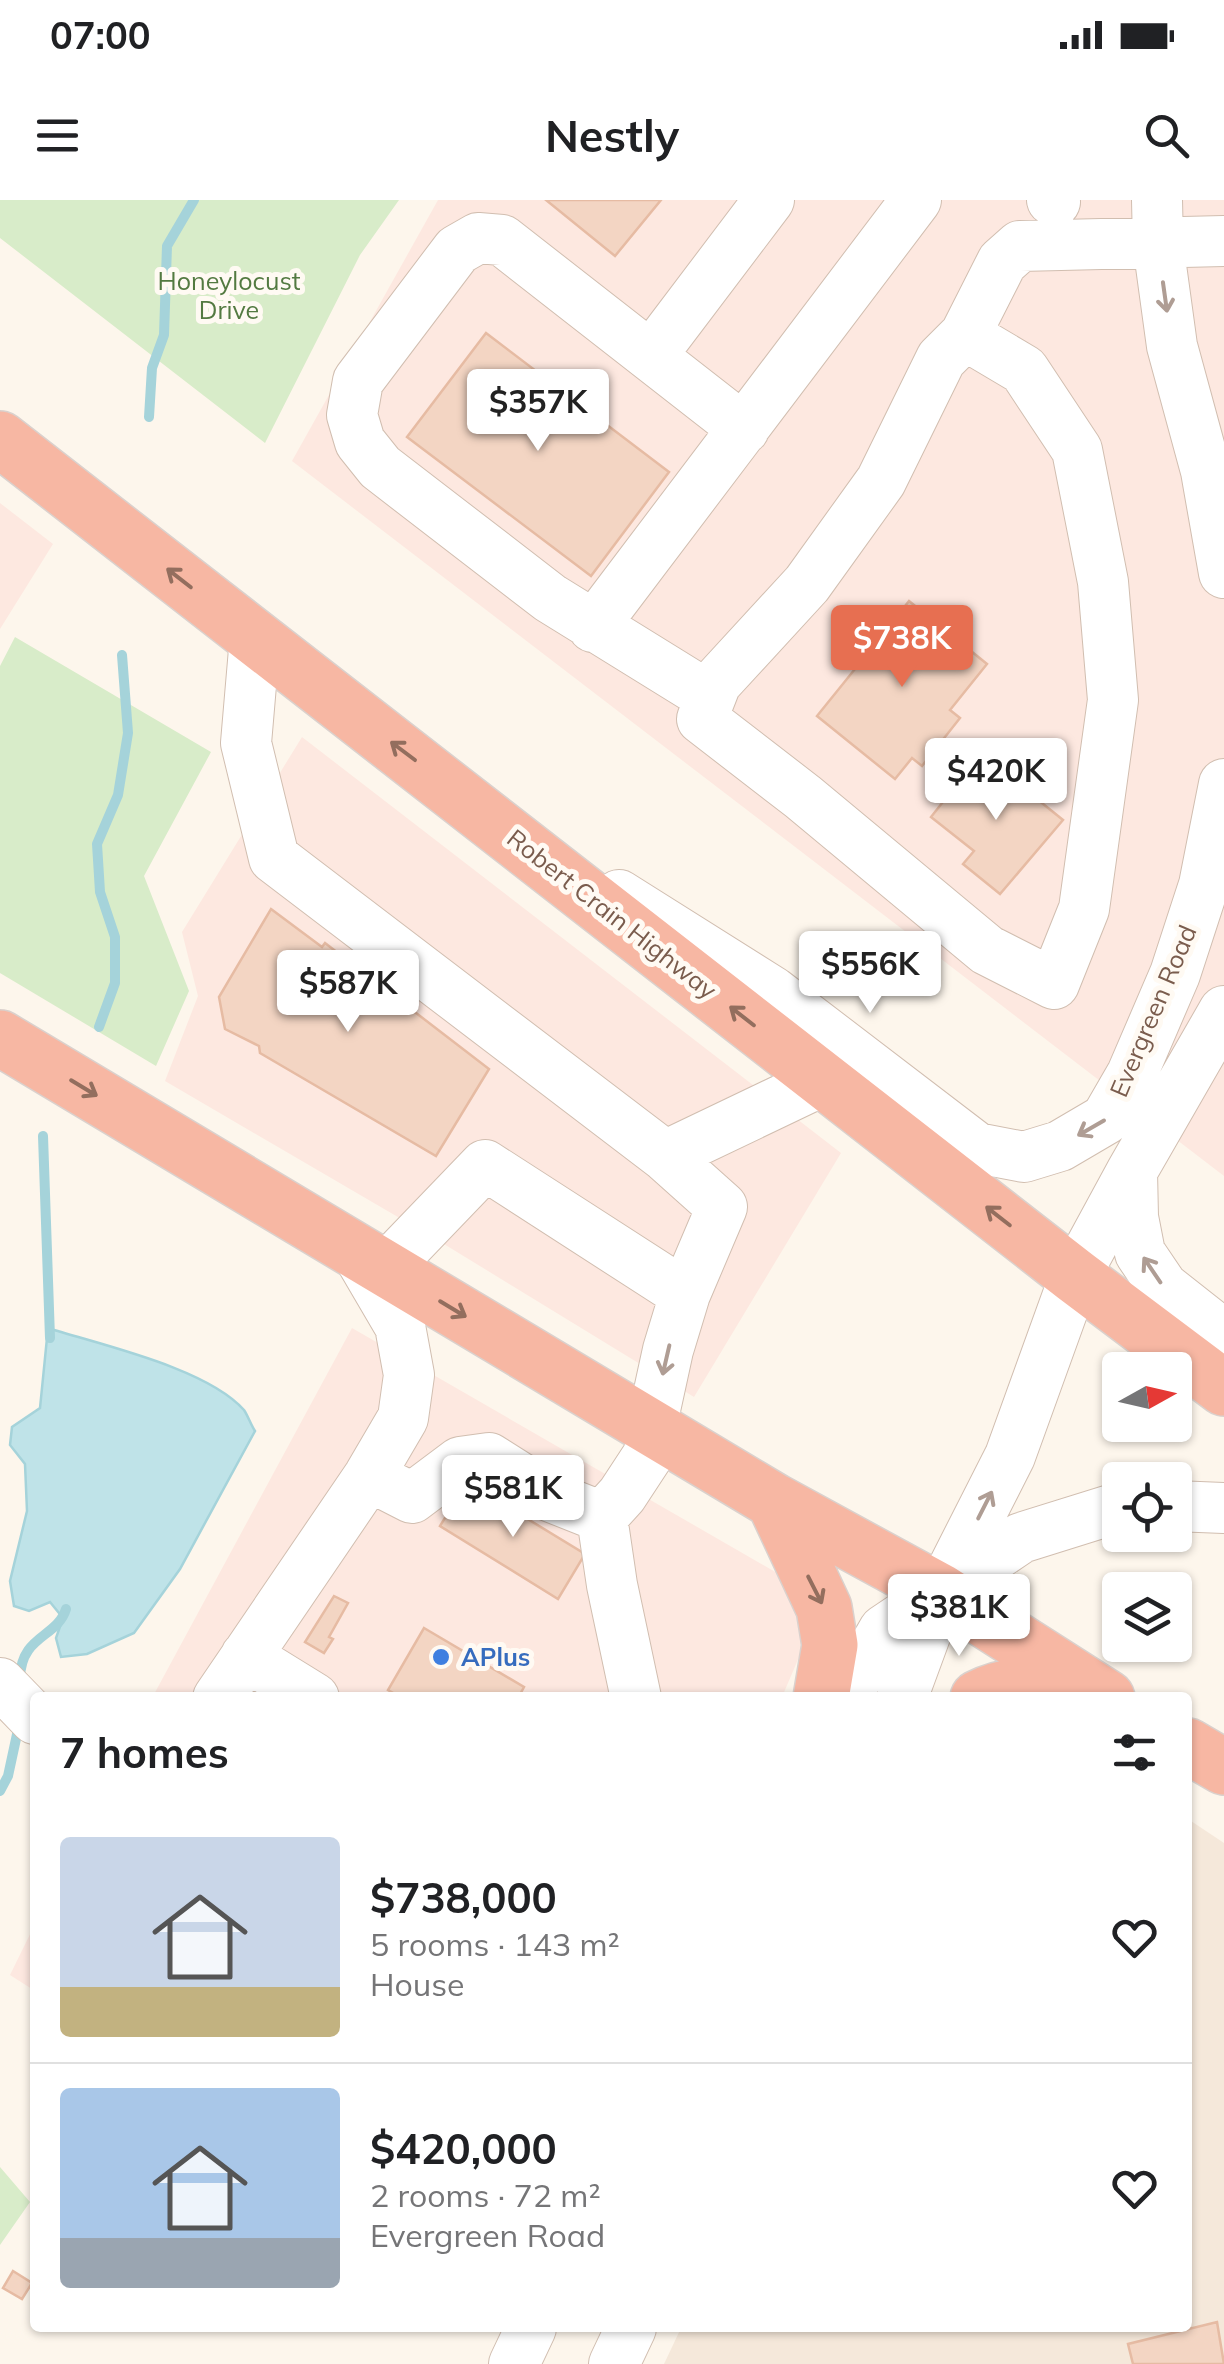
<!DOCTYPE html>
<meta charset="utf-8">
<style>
body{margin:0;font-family:Mulish,sans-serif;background:#f2f2f2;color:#202124;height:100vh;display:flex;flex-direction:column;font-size:38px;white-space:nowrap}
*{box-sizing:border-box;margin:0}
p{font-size:32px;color:#757577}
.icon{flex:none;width:55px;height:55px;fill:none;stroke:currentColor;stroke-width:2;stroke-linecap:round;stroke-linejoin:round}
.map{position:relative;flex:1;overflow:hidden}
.sheet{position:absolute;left:30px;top:1492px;width:1162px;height:640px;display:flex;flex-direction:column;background:#fff;border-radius:10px;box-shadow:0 2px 8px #0004}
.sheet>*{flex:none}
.needle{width:65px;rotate:82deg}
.fabs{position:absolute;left:1102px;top:1152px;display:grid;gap:20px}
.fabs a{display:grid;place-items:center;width:90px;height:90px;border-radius:10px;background:#fff;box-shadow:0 2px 8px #0004;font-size:50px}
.price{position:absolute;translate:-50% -85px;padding:0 22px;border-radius:10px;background:#fff;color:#222;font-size:32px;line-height:65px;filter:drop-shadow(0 2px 5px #0008)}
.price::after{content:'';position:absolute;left:50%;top:60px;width:30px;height:22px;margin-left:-15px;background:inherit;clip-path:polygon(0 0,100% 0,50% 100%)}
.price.on{background:#e76f51;color:#fff}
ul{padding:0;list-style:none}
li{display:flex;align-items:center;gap:30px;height:250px;padding:0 30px}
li+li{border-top:2px solid #e0e0e0}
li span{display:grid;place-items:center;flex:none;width:280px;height:200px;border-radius:10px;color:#555}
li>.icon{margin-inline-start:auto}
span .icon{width:120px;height:120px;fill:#fffc;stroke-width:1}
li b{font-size:42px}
h2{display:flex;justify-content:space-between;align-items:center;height:120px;padding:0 30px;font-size:42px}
.status{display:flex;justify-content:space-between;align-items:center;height:70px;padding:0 50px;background:#fff;direction:ltr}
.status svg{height:28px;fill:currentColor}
header{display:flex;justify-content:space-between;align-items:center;height:130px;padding:0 30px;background:#fff;font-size:45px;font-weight:700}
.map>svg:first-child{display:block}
</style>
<div class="status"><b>07:00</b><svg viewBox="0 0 49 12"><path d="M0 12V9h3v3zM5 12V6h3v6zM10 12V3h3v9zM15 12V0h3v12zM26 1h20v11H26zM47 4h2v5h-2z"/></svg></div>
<header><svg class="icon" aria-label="menu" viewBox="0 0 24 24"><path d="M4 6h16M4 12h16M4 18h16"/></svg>Nestly<svg class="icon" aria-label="search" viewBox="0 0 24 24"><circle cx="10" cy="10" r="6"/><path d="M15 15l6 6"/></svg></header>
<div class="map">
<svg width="1224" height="2164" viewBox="0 0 1224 2164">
<rect width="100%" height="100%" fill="#fdf6ec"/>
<path fill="#f5e8da" d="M1188,1619L1224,1643V2164H664L681,2128H1188Z"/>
<path fill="#fde8e0" d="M438,0H1224V976L292,261Z
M0,303L53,344L0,429Z
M302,537L841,953L694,1197L439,1041L165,881L198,796L182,732Z
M352,1128L784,1377L808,1436L782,1497L152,1498Z
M35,1724V1791L10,1775Z"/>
<path fill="#d8ecc9" d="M0,0H399L360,55L265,243L0,38Z
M15,437L211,552L144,676L189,791L156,866L0,773V466Z
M0,1967L30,2002L0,2045Z"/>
<path fill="#bfe3e8" stroke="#a5d3da" stroke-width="2.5" d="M48,1128C101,1145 207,1168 244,1210C248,1216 251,1225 255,1231L180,1369L134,1433L87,1454L61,1457L56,1438L63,1418L50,1402L29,1411L14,1406L10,1381L27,1311L25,1264L10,1245L12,1227L40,1208Z"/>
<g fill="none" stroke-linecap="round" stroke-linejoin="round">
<path stroke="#a5d3da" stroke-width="10" d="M149,217L152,168L164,135L167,46L194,0
M99,827L115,783V737L100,692L97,644L118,595L128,533L122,455
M43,936L50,1138
M20,1478C21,1435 57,1438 66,1409
M0,1591L8,1576L19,1525"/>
</g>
<path fill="#f3d5c3" stroke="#e6bba3" stroke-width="2.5" d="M546,0H661L615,56Z
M486,133L669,272L591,376L407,237Z
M909,401L987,464L950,510L960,518L922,566L912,558L895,579L817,516L855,469L846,462L886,413L894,420Z
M981,554L1063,620L1000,694L963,664L974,651L931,617Z
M271,709L322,747L325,743L489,869L436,956L260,853L259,846L225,829L219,797Z
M467,1282L585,1354L558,1399L440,1326Z
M334,1396L348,1403L329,1437L333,1439L324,1453L305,1442Z
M424,1428L524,1487L518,1498H402L388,1490Z
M13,2071L32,2083L22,2099L3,2088Z
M1217,2122L1224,2164H1133L1128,2144Z"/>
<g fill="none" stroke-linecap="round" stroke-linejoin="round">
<defs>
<path id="minor" d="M1052,0L1055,2
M1157,0L1158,44L1172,146L1206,271L1224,373
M965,135L941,159L881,281L807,384L716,483L702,519L803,597L987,750L1054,784L1084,709L1113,500L1103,382L1077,250L1024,170L965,135L1002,62L1020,46L1224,41
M651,156L769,0
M593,427L916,0
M255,438L246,543L274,658L665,956L824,880
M710,497L550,398L380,267L360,242L352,215L358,181L457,50L478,38L502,40L744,229
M619,695L773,792L977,948L1024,957L1060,946L1106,919L1132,874L1175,774L1204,685L1224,584
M1224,811L1132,971L1133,1017L1140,1053L1163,1087L1224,1135
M385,1069L485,965L685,1094
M651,1228L668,1150L685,1094L722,1007L665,956
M369,1276L412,1298L460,1262L489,1258L549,1296L602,1317L622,1295L662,1234
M1175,1306L1224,1308
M602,1317L612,1385L636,1498
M246,1456L314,1498
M0,1483L35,1519
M218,1498L369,1276L403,1218L409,1175L400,1126L356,1051
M845,1498L884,1430L1021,1338L1120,1307
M902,1498L941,1392L1010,1256L1075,1076L1132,971
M514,2164L531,2128
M614,2164L631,2128"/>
<path id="highway" d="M0,239L1075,1076L1224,1188
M0,838L774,1301L941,1392L1107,1498
M774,1301L824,1408L830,1445L821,1498
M978,1498C1016,1478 1052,1486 1092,1493
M1188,1546L1224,1567"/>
</defs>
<use href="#minor" stroke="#d1beb0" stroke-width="52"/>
<use href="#highway" stroke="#dad1cd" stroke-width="58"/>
<use href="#minor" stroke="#fff" stroke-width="50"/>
<use href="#highway" stroke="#f7b7a3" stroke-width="55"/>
</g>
<defs><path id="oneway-shaft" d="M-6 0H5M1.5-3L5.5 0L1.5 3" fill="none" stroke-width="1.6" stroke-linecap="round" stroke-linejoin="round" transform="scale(2.5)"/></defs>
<g stroke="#af9d94">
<use href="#oneway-shaft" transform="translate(1165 97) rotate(82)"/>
<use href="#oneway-shaft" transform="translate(1091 928) rotate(150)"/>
<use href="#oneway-shaft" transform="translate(1152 1070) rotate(-124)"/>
<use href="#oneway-shaft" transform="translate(666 1160) rotate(103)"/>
<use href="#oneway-shaft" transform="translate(985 1305) rotate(-63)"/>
</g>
<g stroke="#936e5e">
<use href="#oneway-shaft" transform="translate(179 378) rotate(-142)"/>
<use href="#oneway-shaft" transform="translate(403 551) rotate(-143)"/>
<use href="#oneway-shaft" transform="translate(742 816) rotate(-142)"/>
<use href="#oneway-shaft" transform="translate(84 888) rotate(31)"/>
<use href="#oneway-shaft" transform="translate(998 1016) rotate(-142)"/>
<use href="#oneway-shaft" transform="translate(453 1109) rotate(31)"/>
<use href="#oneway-shaft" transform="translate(815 1390) rotate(63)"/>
</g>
<circle fill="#3f7fe0" stroke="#fffaf3" stroke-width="4" cx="441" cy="1457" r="10"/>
<g text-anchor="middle" stroke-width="10" stroke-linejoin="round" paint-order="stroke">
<g font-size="25" fill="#537a41" stroke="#fffaf3">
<text x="229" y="90">Honeylocust<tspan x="229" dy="29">Drive</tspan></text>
</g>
<g font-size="25" fill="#7a5c4d" stroke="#fffaf3">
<text transform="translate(612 714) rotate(38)" y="9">Robert Crain Highway</text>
<text transform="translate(1153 811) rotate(-67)" y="9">Evergreen Road</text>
</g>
<g font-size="25" font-weight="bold" fill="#366cbe" stroke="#fffaf3" text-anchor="start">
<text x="461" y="1466">APlus</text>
</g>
</g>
</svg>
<div class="fabs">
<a><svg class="needle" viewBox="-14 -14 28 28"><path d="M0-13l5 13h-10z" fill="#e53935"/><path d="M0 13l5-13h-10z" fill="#757577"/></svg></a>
<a><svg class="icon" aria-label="locate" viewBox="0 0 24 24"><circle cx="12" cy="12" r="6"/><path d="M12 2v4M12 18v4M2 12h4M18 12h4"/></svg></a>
<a><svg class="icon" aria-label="layers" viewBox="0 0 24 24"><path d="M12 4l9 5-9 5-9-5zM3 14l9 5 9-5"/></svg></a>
</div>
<b class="price" style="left:538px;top:254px">$357K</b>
<b class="price on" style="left:902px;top:490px">$738K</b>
<b class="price" style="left:996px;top:623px">$420K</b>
<b class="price" style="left:870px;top:816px">$556K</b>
<b class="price" style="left:348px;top:835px">$587K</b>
<b class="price" style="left:513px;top:1340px">$581K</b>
<b class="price" style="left:959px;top:1459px">$381K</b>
<section class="sheet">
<h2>7 homes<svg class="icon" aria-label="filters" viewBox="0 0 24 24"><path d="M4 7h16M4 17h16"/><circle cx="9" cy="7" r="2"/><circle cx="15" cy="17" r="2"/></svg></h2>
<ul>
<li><span style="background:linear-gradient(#c9d6e8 75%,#c2b280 0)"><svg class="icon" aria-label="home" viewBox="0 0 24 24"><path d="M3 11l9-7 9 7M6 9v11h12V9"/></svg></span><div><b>$738,000</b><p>5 rooms · 143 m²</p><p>House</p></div><svg class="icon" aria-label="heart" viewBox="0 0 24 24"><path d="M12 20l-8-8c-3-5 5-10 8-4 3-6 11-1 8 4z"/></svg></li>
<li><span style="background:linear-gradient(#a9c7e8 75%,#9aa5b1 0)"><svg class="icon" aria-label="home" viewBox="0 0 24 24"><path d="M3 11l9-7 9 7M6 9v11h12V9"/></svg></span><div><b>$420,000</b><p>2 rooms · 72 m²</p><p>Evergreen Road</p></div><svg class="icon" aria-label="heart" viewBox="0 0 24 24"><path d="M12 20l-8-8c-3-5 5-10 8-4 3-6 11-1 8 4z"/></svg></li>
</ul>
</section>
</div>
